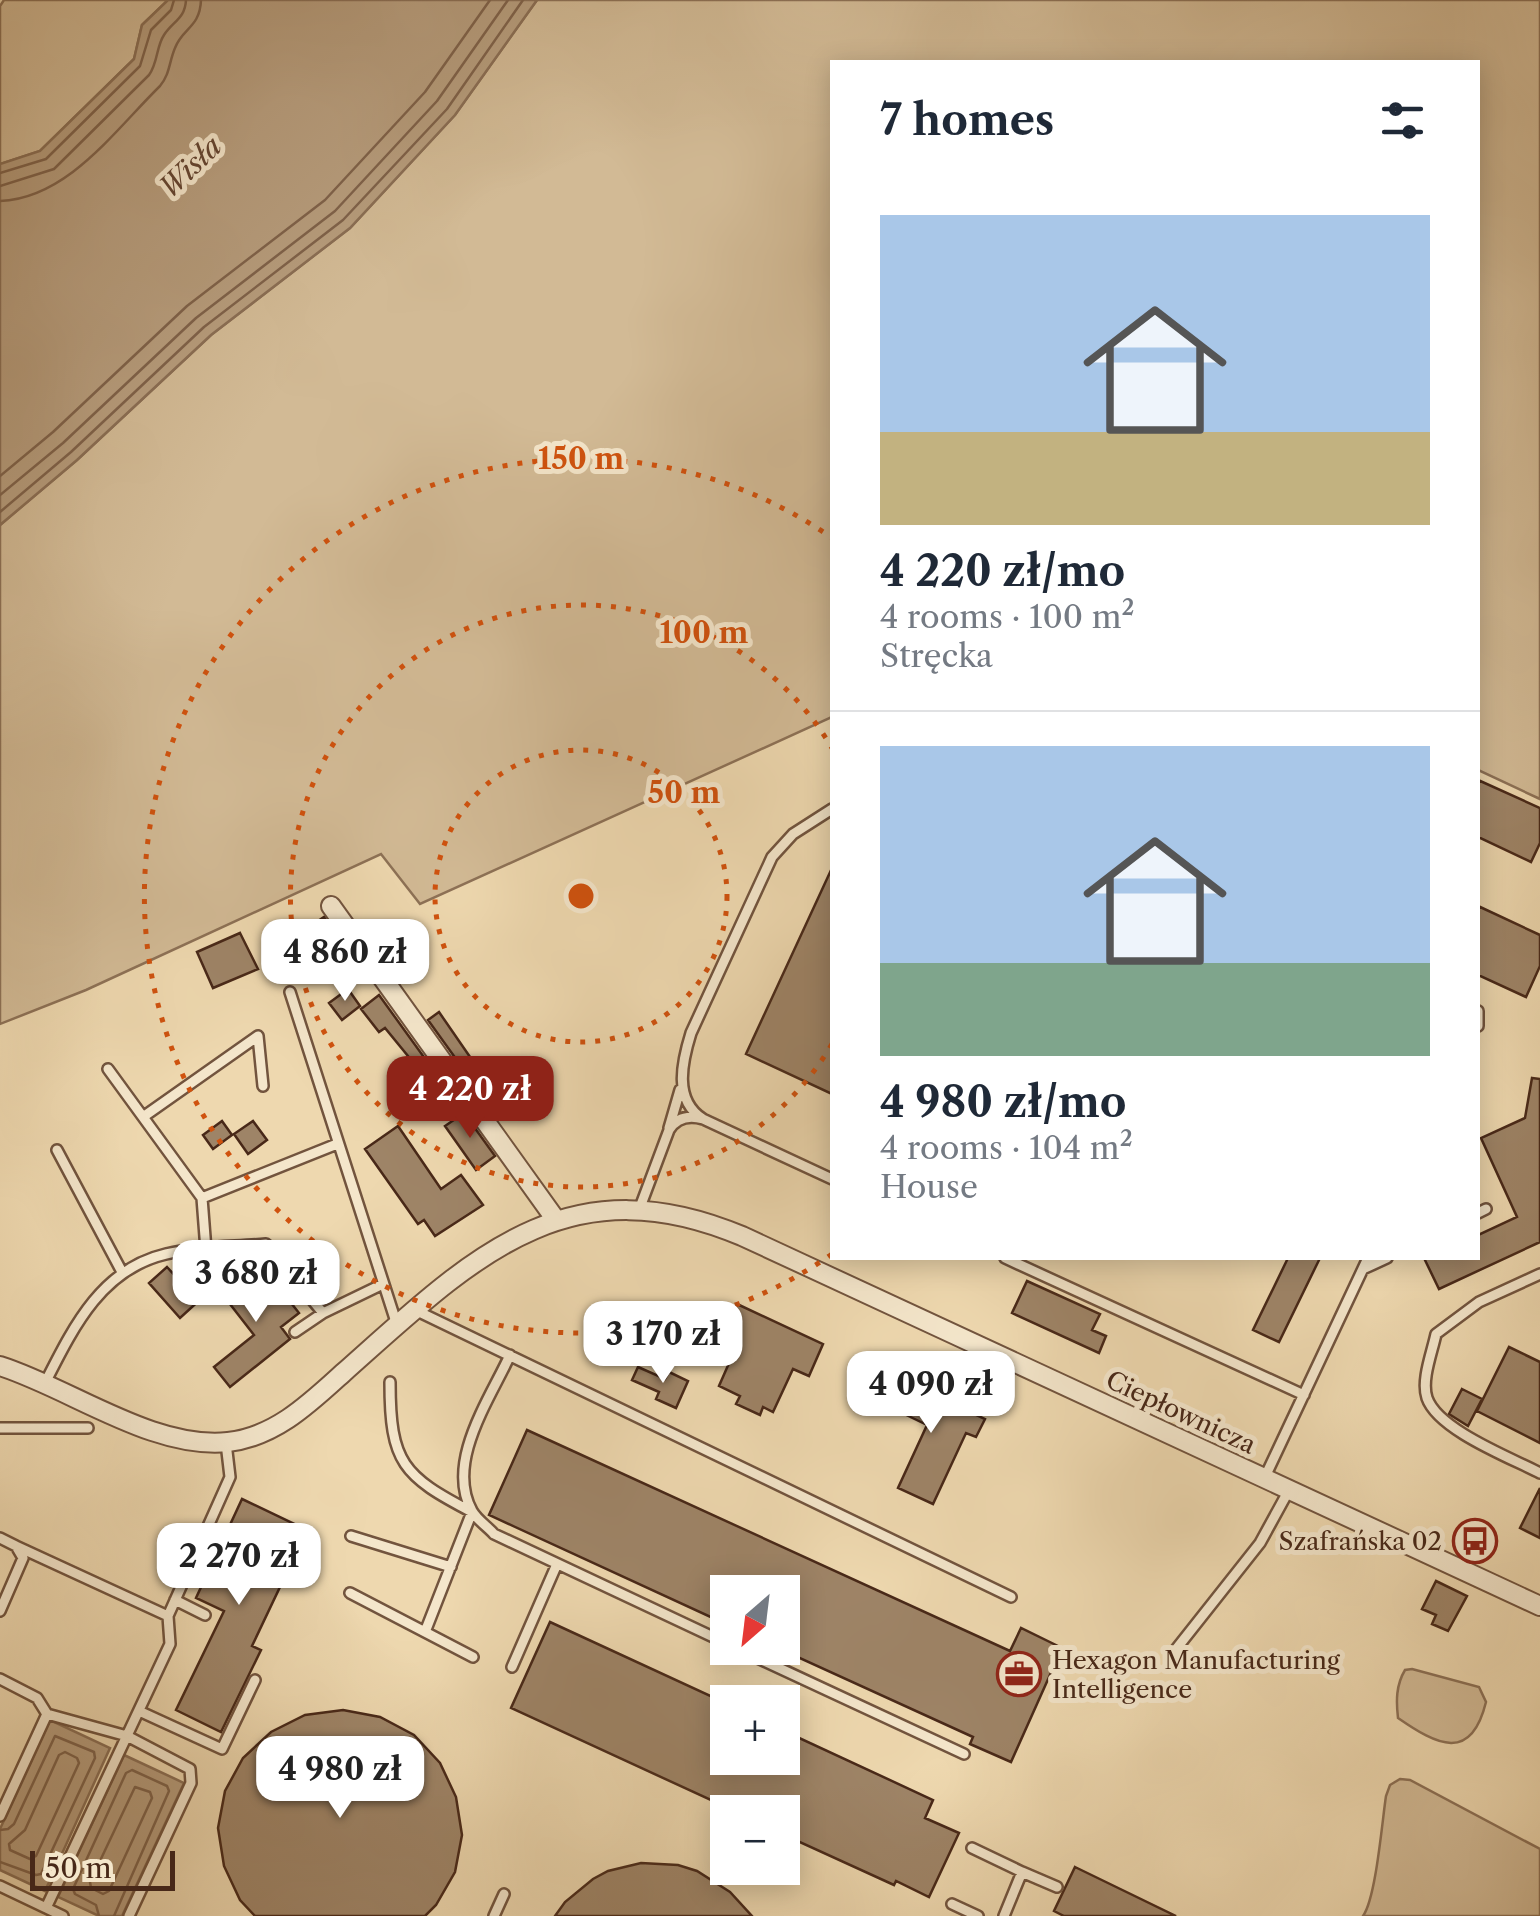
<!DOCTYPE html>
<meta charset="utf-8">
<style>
body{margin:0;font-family:"Libre Caslon Text",serif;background:#f2f2f3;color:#1f2937;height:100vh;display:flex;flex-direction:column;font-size:38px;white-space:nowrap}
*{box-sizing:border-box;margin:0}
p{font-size:32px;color:#747a83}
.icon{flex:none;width:55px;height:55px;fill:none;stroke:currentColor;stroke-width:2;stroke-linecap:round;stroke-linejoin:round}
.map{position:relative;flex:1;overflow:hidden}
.details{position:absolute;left:830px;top:60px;width:650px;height:1200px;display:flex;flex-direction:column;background:#fff;border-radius:0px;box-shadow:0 5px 25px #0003}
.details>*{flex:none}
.needle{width:65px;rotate:208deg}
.tools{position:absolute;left:710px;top:1575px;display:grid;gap:20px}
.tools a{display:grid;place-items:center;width:90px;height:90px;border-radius:0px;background:#fff;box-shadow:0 5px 25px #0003;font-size:50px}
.scale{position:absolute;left:30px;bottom:25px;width:145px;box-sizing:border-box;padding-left:10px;border:5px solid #482818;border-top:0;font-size:28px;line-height:35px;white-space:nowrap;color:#482818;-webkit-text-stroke:8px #f4e6cb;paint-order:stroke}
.price{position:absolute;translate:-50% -85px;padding:0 22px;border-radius:20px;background:#fff;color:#222;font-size:32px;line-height:65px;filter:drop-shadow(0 2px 5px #0008)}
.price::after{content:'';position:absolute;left:50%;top:60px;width:30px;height:22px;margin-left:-15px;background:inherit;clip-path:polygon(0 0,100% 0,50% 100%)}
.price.active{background:#8f2418;color:#fff}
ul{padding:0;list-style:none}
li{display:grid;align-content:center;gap:20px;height:530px;padding:0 50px}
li+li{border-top:2px solid #e0e1e3}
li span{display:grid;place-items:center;height:310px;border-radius:0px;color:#555}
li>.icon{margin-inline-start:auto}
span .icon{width:180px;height:180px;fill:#fffc;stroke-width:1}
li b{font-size:42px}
h2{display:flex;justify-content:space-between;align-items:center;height:120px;padding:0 50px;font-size:42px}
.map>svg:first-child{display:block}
</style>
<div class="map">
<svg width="1540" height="1916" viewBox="0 0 1540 1916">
<rect width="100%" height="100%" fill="#eed8af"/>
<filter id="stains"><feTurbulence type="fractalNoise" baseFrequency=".002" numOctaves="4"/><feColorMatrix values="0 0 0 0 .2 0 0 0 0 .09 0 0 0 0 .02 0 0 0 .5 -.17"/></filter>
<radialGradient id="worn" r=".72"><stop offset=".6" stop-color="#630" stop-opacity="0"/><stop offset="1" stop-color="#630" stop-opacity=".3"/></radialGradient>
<path fill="#d2ba95" stroke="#8d7156" stroke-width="2.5" d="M4,0H168L142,25L134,59L40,151L0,164V6Z
M537,0H1540V799L1478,770V62H832V717L420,904L381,854L86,990L0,1024V525L77,460L211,335L350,228L455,115Z
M1412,1669L1479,1687L1486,1702C1471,1763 1437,1745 1398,1718C1396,1701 1396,1685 1405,1670Z
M1400,1779L1410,1780L1540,1849V1916H1363C1376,1898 1382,1822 1386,1796L1390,1785Z"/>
<path fill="#b69c7c" stroke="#8a6e54" stroke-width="2.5" d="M168,0H537L455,115L350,228L211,335L77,460L0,525V164L40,151L134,59L142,25Z
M50,1720L110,1748L45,1891L0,1870V1829Z
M124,1755L184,1783L122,1916H99L58,1897Z"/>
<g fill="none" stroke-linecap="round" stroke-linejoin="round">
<path stroke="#7f624a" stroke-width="2.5" d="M0,173L46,159L140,66L151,30L171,10L174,0
M0,186L54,169L149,75C158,63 156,47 164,35C173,21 185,19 186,0
M0,201C68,198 115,130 160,86C170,74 169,62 175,48C182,28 200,28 201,0
M0,476L53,432L187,306L325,200L425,92L490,0
M0,495L63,443L196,318L335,211L437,101L508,0
M0,512L71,452L204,327L343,220L447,109L523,0
M65,1752L77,1758L79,1763L36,1856L30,1859L10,1850L9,1844L25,1830L59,1755Z
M135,1787L150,1792L152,1798L109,1891L103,1894L91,1888L90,1882Z
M0,1830L8,1829L14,1824L55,1736L94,1752L95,1758L41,1874L36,1875L0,1862
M99,1916L96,1905L75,1894L73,1889L126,1773L132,1770L167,1786L169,1791L114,1916"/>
</g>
<path fill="#9e8467" stroke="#482818" stroke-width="2.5" d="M1478,780L1540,808V843L1531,862L1478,837Z
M832,868V1094L746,1054Z
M1478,906L1540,935V966L1526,997L1478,975Z
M324,917L342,943L323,956L311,939L315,937L309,927Z
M240,933L258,969L213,988L197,952Z
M348,989L360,1006L342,1020L329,1003Z
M379,995L426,1060L417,1067L385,1028L379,1032L361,1009Z
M439,1012L479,1070L469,1077L428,1020Z
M1532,1078L1540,1079V1242L1439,1289L1424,1258H1478V1235L1517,1217L1481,1138L1525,1118Z
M464,1113L495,1156L476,1170L445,1126Z
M222,1121L232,1135L213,1149L203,1135Z
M253,1121L267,1140L248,1154L234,1134Z
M398,1126L441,1189L461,1175L483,1205L435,1236L424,1220L418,1224L365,1149Z
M1288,1258H1320L1279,1342L1253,1330Z
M167,1267L190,1292L215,1286L180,1318L149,1283Z
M258,1277L268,1290L276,1284L299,1313L281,1327L290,1339L230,1387L214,1367L254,1335L216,1286Z
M1027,1281L1100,1314L1092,1330L1106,1336L1099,1353L1012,1313Z
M737,1304L823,1344L809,1376L793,1369L773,1412L763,1407L760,1415L736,1404L740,1396L719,1386L737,1345L721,1338Z
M1509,1347L1540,1362V1443L1477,1411Z
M638,1367L665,1379L669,1372L688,1381L676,1408L656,1399L659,1392L632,1380Z
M900,1369L915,1377L911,1384L985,1419L976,1437L966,1433L933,1504L898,1488L927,1425L894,1409L897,1403L886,1398Z
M1462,1389L1482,1399L1468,1426L1449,1414Z
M527,1430L1010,1651L1021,1628L1062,1648L1011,1762L970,1744L973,1737L782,1650V1592H728V1625L489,1515Z
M1540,1488V1538L1520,1528Z
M242,1499L307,1530L252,1646L261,1650L221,1732L176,1710L224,1611L196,1598Z
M1436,1581L1467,1596L1448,1631L1432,1624L1436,1615L1422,1609Z
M550,1622L728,1704V1758H782V1730L933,1800L925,1818L959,1833L929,1897L896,1881L894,1885L782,1834V1812H737L511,1708Z
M343,1710L380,1717L414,1735L440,1763L456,1797L462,1835L455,1872L436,1905L425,1916H255L240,1900L224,1866L218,1828L225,1791L243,1758L271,1732L305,1715Z
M641,1863L678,1865L697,1871L730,1892L752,1916H555L565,1902L593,1879L608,1871Z
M1075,1867L1176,1916H1064L1054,1911Z"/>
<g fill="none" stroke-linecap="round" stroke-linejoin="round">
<defs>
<path id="service" d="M290,992L397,1325
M1478,1011V1026
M108,1069L202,1198
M143,1117L258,1036L263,1086
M703,1119C673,1100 682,1062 691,1033L772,857L793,834L832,809
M669,1128L680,1090
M57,1150L122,1272
M639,1210L669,1130C677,1117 689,1115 703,1119L832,1179
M1478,1213L1486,1209
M206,1250L202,1198L337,1144
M1005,1258L1304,1395
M1363,1269L1387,1258
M1540,1274L1479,1302L1436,1334C1432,1353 1421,1380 1427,1398C1438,1430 1511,1458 1540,1473
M415,1310L1011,1597
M295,1332L323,1313
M510,1355C490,1399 445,1462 472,1511C477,1520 488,1527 494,1534L728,1644
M390,1382C390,1463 403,1476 472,1512L425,1632L473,1657
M45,1383C73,1328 101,1269 166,1254C198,1246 234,1247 266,1244L323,1313L383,1284
M0,1428H88
M1264,1479L1368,1258
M351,1536L451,1567
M0,1538L16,1546L23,1558L0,1611
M16,1546L168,1616
M350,1593L425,1632
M175,1600L205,1615
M736,1648L964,1754
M1173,1653L1260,1543L1289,1490
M512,1667L557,1564
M0,1679L37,1698L47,1714
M139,1711L222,1749L255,1680
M0,1816L47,1714L127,1736L190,1769L191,1783L129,1916
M972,1848L1022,1872
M0,1886L63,1916
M952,1904L978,1916
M46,1908L170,1644L168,1616L230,1477L226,1443
M494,1916L504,1894
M1004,1916L1022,1872L1057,1887"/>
<path id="minor" d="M331,906L556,1220
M0,1366C70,1388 153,1450 228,1442C275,1437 310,1403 343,1373C468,1262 564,1161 742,1236L1540,1606"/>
</defs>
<use href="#service" stroke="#72543e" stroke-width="14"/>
<use href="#minor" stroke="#72543e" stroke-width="22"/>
<use href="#service" stroke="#f4e6cb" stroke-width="9"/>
<use href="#minor" stroke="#f4e6cb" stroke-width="18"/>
</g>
<g fill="none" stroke="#d0520e" stroke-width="5" stroke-dasharray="5 10">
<circle cx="581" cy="896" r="146"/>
<path d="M832 1044A291 291 0 1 1 832 748"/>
<path d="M832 1254A437 437 0 1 1 832 538"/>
</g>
<defs>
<symbol id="bus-ring" viewBox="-11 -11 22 22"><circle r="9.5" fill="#f4e6cb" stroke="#8f2418" stroke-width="1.5"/><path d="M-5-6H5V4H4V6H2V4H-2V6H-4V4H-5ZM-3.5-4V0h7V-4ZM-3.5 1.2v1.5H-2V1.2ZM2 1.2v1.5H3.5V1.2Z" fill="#8f2418"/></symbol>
<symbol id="office-ring" viewBox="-11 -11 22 22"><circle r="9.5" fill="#f4e6cb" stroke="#8f2418" stroke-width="1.5"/><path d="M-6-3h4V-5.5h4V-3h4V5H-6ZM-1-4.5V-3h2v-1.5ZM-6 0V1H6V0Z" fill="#8f2418"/></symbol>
</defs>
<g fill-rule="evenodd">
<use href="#bus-ring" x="1450" y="1516" width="50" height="50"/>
<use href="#office-ring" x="994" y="1649" width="50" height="50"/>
</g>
<g text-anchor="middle" stroke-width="10" stroke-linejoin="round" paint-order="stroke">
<g font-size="25" fill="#482818" stroke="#f4e6cb">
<text transform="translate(1181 1412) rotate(25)" y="9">Ciepłownicza</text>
</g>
<g font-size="25" fill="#482818" stroke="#f4e6cb" text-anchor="end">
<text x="1442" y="1550">Szafrańska 02</text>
<text x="1052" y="1669" text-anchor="start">Hexagon Manufacturing<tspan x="1052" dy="29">Intelligence</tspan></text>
</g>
<g font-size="28" font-style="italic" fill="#644531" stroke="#f4e6cb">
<text transform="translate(190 167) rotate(-44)" y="10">Wisła</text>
</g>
</g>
<circle cx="581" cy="896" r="15" fill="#d0520e" stroke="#f4e6cb" stroke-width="5"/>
<g font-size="30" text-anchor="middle" font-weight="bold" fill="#d0520e" stroke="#f4e6cb" stroke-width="10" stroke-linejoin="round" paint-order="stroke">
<text x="581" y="469">150 m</text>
<text x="704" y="643">100 m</text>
<text x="684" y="803">50 m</text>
</g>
<rect width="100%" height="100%" filter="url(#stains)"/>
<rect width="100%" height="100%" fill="url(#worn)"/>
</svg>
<div class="tools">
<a><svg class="needle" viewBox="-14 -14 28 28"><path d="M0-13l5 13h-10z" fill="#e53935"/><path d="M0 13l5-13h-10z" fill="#747a83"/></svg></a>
<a>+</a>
<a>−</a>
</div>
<div class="scale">50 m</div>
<b class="price" style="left:345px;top:1004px">4 860 zł</b>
<b class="price active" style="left:470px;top:1141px">4 220 zł</b>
<b class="price" style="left:256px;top:1325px">3 680 zł</b>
<b class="price" style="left:663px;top:1386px">3 170 zł</b>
<b class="price" style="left:931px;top:1436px">4 090 zł</b>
<b class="price" style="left:239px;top:1608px">2 270 zł</b>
<b class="price" style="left:340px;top:1821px">4 980 zł</b>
<section class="details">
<h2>7 homes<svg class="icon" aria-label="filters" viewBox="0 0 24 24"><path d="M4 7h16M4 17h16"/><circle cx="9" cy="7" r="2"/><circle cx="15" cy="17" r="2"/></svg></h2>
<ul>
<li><span style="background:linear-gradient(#a9c7e8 70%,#c2b280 0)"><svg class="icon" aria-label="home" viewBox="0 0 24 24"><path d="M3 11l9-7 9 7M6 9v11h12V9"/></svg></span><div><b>4 220 zł/mo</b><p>4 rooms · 100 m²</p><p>Stręcka</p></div></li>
<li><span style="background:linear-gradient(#a9c7e8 70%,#7fa58c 0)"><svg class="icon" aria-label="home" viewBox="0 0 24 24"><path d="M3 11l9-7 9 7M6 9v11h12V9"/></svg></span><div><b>4 980 zł/mo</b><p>4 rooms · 104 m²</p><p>House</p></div></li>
</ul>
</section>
</div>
